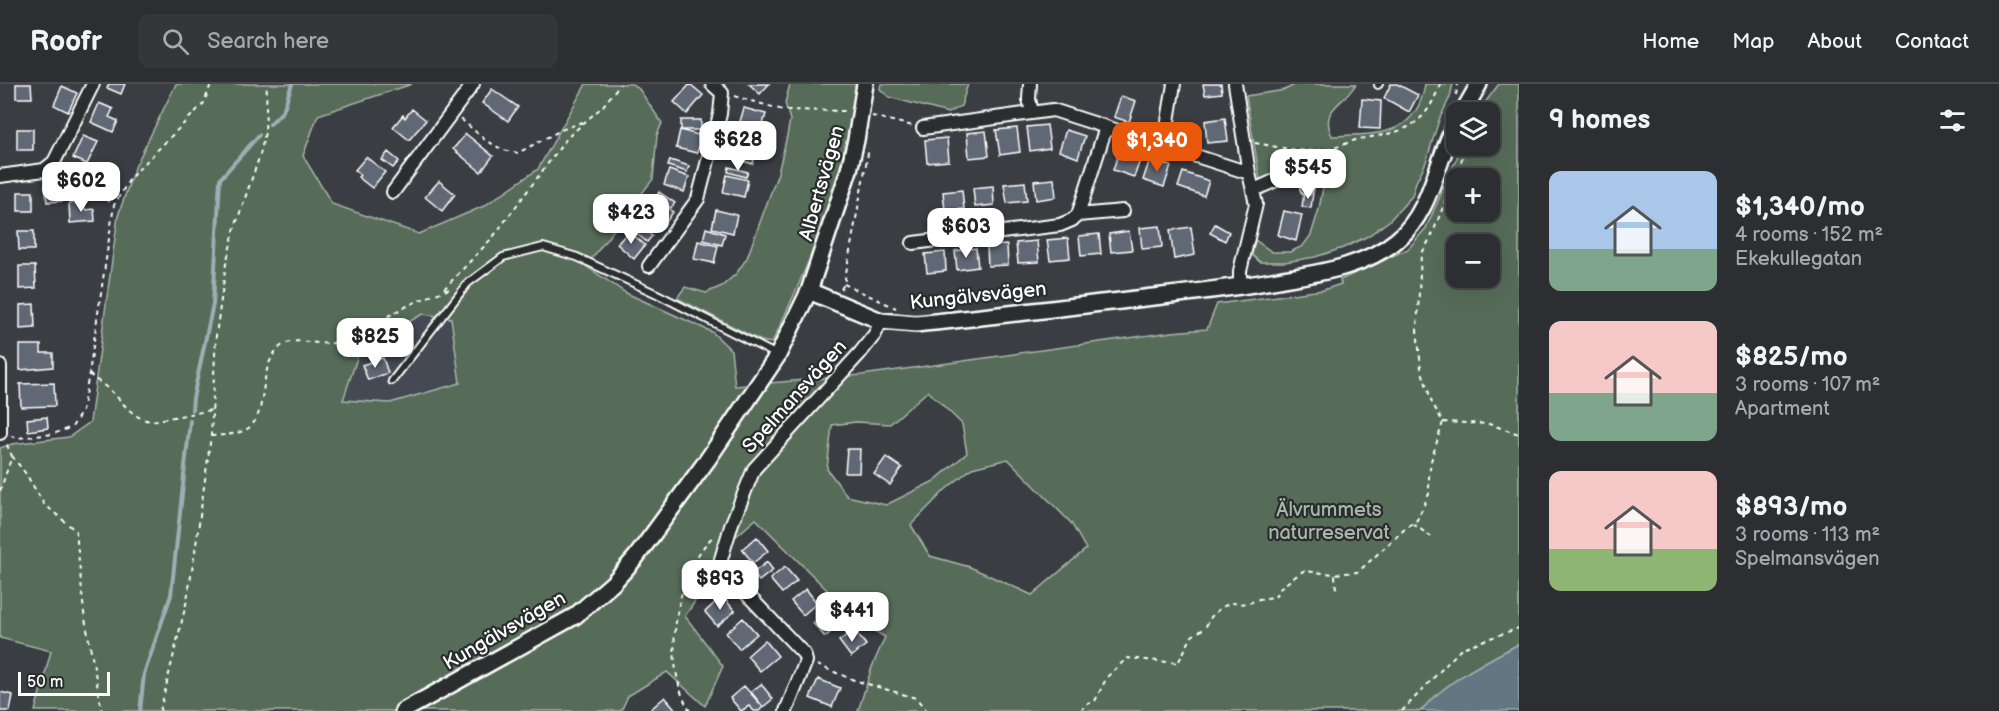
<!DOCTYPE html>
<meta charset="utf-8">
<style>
body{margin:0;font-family:"Balsamiq Sans",sans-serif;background:#34363a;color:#f1f3f6;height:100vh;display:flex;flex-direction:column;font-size:22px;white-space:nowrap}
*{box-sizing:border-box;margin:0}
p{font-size:20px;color:#a6a8ac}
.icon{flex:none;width:33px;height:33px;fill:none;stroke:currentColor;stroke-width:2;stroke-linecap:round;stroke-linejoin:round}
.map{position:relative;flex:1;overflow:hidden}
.drawer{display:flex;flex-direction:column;background:#2c2e32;width:480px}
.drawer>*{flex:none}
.tools{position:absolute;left:1446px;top:18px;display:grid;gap:12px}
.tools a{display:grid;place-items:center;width:54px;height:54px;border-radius:12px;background:#2c2e32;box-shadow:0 6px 24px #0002,0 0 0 2px #484a4d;font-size:30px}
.scale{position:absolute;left:18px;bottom:15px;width:92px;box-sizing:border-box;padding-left:6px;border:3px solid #fff;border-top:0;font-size:16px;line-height:21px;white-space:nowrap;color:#fff;-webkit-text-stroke:4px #2a2d2e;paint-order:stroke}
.price{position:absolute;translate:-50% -51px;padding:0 14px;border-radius:12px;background:#fff;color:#222;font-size:20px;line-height:39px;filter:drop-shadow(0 2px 3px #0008)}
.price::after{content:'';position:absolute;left:50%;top:36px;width:18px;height:14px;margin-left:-9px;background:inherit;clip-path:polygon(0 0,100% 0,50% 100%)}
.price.active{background:#ea580c;color:#fff}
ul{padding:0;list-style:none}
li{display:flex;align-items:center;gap:18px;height:150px;padding:0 30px}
li span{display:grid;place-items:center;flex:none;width:168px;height:120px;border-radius:12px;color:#555}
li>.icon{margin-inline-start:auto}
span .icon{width:72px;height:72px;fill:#fffc;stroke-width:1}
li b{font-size:26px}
h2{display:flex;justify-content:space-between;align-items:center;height:72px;padding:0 30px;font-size:26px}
header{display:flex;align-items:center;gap:36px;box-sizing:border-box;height:84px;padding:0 30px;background:#2c2e32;border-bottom:2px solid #484a4d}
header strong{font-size:28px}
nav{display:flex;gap:33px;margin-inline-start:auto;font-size:21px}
.search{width:420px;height:54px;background:#34363a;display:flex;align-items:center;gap:15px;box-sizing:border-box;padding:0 21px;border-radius:12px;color:#a6a8ac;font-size:22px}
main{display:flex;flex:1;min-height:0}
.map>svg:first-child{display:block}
</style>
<header>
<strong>Roofr</strong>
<div class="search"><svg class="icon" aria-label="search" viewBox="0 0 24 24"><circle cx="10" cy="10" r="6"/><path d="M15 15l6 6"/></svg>Search here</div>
<nav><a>Home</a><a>Map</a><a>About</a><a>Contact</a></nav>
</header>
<main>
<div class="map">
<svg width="1519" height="627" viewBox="0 0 1519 627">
<rect width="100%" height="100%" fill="#3a3e43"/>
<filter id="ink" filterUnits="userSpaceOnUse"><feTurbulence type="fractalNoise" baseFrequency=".0167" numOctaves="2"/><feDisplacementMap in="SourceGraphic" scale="12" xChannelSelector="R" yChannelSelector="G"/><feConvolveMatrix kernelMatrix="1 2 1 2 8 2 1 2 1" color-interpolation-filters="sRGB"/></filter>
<g filter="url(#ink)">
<path fill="#454a52" d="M423,230L451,234L460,299L390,319L343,317L360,265Z"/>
<path fill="#566c58" stroke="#aab6ac" stroke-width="1.5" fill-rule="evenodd" d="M176,0H412L318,31L303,72L332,120L419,150L484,122L538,85L586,0H632L639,5L662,39L657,51L653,95L586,182L626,209L712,248L731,266L735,302L862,291L1172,248L1207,245L1217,220L1323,206L1341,200L1340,196L1408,165L1426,144L1462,62H1490V28H1478L1499,0H1519V560C1488,576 1442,600 1421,627H858L872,583L885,553L858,537L756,435L734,454L727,471L685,532L723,582L705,622L667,588L628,612L621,627H35L51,567L0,554V364L12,360L69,353L90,338L118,132L134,85ZM1456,94H1490V128H1456ZM1456,160H1490V194H1456ZM423,230L451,234L460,299L390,319L343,316L360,265ZM928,307L962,340L967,369L934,397L886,421L847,412L827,385L832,341L856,338L890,340ZM1008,375L1071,439L1086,465L1032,511L970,483L930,472L911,441L945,406L972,384Z
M790,0H858C847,94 812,174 772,259L761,257L677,214L685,203L706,209L722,202L736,190L747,174L778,89L787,52L790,36L785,19Z
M881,0H968L961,22L948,29L889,13L880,5Z
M1296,0H1356C1344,21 1319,24 1332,52C1375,50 1417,54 1425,0H1453L1450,13L1439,36L1426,78L1416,98L1412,112L1389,137L1368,152L1343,164L1315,173L1285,178H1260L1252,171L1255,156L1272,168H1290L1303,162L1311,151L1319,125L1324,98L1323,87L1315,82L1298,84L1260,96L1246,12L1285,6Z"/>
<path fill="#637782" stroke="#a1adb4" stroke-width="1.5" d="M1519,560V627H1421C1442,600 1488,576 1519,560Z"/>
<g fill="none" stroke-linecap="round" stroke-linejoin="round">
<path stroke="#a1adb4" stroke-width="4" d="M270,40L283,27L292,0
M192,326L193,314L213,220L220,95L259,51
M140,627L144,590L171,511L190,337"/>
</g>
<path fill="#606775" stroke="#fff" stroke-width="1.5" d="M16,0H31L32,14H16Z
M109,0H125L121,10L107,4Z
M690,0L703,11L687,30L674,18Z
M749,0H769L760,10Z
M1203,0H1221L1222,9L1205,11Z
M1391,0H1397L1418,11L1409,28L1384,14Z
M62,2L77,9L68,28L54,21Z
M492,5L518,23L508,37L482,19Z
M1121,12L1136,17L1129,38L1114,33Z
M1362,15L1381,17L1380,45L1360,44Z
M99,19L113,25L109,33L118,37L113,48L91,38Z
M744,24L766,30L761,47L739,41Z
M412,25L426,36L409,56L393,43L403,31L405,34Z
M1225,34L1228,57L1207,59L1205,37Z
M681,36H701V46H681Z
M1047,41L1050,64L1030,67L1027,43Z
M1017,44L1020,68L1000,71L996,46Z
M17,45H33V66H17Z
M739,45L757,49L755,59L737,55Z
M680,46L702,52L697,69L676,64Z
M1066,46L1085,52L1078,74L1059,67Z
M986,47L989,72L969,74L967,49Z
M466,50L493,72L481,88L453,65Z
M83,52L98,58L87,80L73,74Z
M947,54L949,77L927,79L925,56Z
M736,58L757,63L753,80L732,74Z
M1120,64L1142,71L1134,93L1113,86Z
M388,68L399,77L393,84L382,76Z
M366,73L385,88L372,104L358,93L360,91L355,86Z
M1150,75L1171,82L1164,103L1143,96Z
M670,76L689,82L687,88L668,82Z
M729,83L748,88L746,93L728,88Z
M669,86L689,93L684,108L664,101Z
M1183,88L1209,97L1204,112L1178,103Z
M727,91L748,96L744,113L723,108Z
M1054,95L1056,113L1036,116L1034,97Z
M439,97L455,110L442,127L425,113Z
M1025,98L1027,117L1007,119L1004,100Z
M62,100L63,117L47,118L45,102Z
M993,102L994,121L975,123L973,104Z
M962,106L964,125L945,127L943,108Z
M18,108H33V127H18Z
M659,108L675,119L671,124L656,114Z
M1304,108L1313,109L1311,124L1302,123Z
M655,115L673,128L663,143L645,131Z
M84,118L85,126L94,125L95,137L70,139L69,119Z
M716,126L737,131L733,149L712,144Z
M1284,127L1302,131L1296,157L1278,151Z
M633,135L652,152L647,158L627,142Z
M1215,140L1229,148L1225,157L1210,149Z
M1160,142L1162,163L1142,165L1140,144Z
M1191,143L1195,171L1174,175L1170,146Z
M706,144L725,150L722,161L703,156Z
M18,147H34V166H19Z
M629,147L645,161L634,175L617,160Z
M1129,147L1132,166L1111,168L1109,150Z
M1099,150L1101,170L1081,172L1079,152Z
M1068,154L1070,174L1050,176L1047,156Z
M698,157L718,162L714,179L694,175Z
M1037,157L1039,178L1018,179L1016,159Z
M1007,161L1008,181L988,182L987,162Z
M976,164L978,183L957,186L955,167Z
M945,168L946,187L927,189L925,170Z
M19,182H35L36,204L19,205Z
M34,220L35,244L20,245V221Z
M20,261H41V269H53V283L20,286Z
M383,274L388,289L368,296L362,281Z
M54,299L55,322L21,323L20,300Z
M47,333L48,344L28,347L27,335Z
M847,365H860L859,389H845Z
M886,373L902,384L890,401L874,390Z
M757,453L768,467L753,479L742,465Z
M767,478L773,486L759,497L753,489Z
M785,483L797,497L782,509L770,495Z
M806,505L817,519L803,531L791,517Z
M722,512L735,527L717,542L705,528Z
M827,527L839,541L825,553L813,539Z
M743,534L757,550L739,565L726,549Z
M854,546L866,561L851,573L839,557Z
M765,556L778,572L760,587L747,572Z
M818,595L840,604L832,623L810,614Z
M761,600L773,615L763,623L751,608Z
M744,602L763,623L759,627H754L749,622L741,627L730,614Z
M0,608L13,611L10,627H0Z
M665,613L677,627H652L651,625Z"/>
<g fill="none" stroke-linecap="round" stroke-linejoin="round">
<defs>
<path id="service" d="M1378,1L1379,0
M392,297L468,199L503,173L543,163L577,173L657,210L777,271"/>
<path id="minor" d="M1030,0L1029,15L1032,28
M1235,0L1249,89L1256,120L1240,187V203
M923,44L1053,26L1249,89
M1164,62L1174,0
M0,92L44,86L54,78L93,0
M1254,106L1285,92L1303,88L1307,93V104
M393,108L473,0
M1078,131L1106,43
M913,159L1060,141L1072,136L1078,131L1123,127
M649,182L698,115L720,30L722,9L712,0
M0,282V349
M786,627L806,577L804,570L722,484L721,475L732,439L754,385L860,269L875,250L881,237"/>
<path id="tertiary" d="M1463,28L1479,0
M809,207L881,237L916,240C987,233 1058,224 1128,216C1178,210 1228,205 1278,196C1318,189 1365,183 1397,156C1432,127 1436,77 1456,39
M403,627L575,532L613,499L636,473L708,375L778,271L809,207L849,86L856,56L865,0"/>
</defs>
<use href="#service" stroke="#fff" stroke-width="10"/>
<use href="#minor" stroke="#fff" stroke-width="16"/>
<use href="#tertiary" stroke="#fff" stroke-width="20"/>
<path stroke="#fff" stroke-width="2" stroke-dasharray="4.5 4.5" stroke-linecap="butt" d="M1456,11L1458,0
M734,12L783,26L846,27
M1481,28L1484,21
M872,32L913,42
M461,35L484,55L503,66L518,69L561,46L585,37
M1255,59C1280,63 1309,71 1333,64C1342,62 1350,57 1359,55C1402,48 1424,46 1440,0
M62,84L114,121
M844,200L896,224
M444,205L493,153L567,54L603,22L620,0
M841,205L844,200L869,64
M89,290C97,297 106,302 113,309C125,321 135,336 152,337L212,326
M1443,338L1489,340L1519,350
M11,352L18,354L53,350L72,343L82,327L89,290L114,121L131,93L204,19L211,0
M211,352C222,351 237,351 247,345C270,331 256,284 280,263C293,251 317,262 333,259C356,254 378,237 398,227C416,217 434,210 453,204
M12,372L26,390L44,420L76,447L84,529L102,627
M0,407L12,372L6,359
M1413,440L1433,454
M1335,491L1336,506
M817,581L854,596L916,614L927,627
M160,627L187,516L195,468L211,352L216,251L226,180L235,143L260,71L265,48L267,0
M690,627C661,583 674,486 715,451
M1081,627L1085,621L1095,617L1107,593L1127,574L1178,579L1192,552L1205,544L1211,533L1219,525L1230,519L1247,520L1259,515L1275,513L1281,503L1303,487L1334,490L1358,488L1407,443L1417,436L1429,410V392L1431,377L1443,338L1432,319L1421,284L1417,246L1421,171L1432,151L1467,62
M1402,627L1462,564L1519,544"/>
<use href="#service" stroke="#2a2d2e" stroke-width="6"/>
<use href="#minor" stroke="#2a2d2e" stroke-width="12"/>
<use href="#tertiary" stroke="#2a2d2e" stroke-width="15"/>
</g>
</g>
<g text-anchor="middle" stroke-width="4.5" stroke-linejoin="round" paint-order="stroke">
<g font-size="20" fill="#fff" stroke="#2a2d2e">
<text transform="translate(821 99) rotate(-74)" y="7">Albertsvägen</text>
<text transform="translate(978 211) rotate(-6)" y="7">Kungälvsvägen</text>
<text transform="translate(794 312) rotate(-48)" y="7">Spelmansvägen</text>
<text transform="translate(504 546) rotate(-30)" y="7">Kungälvsvägen</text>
</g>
<g font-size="20" fill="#aab6ac" stroke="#2a2d2e">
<text x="1329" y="432">Älvrummets<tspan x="1329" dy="23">naturreservat</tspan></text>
</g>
</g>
</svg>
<div class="tools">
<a><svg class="icon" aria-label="layers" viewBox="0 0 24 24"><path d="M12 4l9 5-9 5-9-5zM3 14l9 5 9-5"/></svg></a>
<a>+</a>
<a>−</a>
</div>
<div class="scale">50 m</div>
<b class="price" style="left:738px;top:88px">$628</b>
<b class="price active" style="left:1157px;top:89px">$1,340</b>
<b class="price" style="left:1308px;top:116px">$545</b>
<b class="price" style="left:81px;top:129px">$602</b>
<b class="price" style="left:631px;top:161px">$423</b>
<b class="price" style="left:966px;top:175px">$603</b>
<b class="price" style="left:375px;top:285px">$825</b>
<b class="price" style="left:720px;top:527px">$893</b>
<b class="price" style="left:852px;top:559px">$441</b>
</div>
<section class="drawer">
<h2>9 homes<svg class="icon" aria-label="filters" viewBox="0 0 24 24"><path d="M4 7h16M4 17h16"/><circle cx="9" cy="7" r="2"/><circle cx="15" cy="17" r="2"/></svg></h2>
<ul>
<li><span style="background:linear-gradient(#a9c7e8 65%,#7fa58c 0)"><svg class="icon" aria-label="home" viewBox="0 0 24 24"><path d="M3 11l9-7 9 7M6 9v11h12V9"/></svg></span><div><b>$1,340/mo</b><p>4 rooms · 152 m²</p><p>Ekekullegatan</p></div></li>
<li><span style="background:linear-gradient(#f6c9c9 60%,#7fa58c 0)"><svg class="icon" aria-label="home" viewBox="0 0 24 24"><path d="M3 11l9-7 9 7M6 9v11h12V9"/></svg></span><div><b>$825/mo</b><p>3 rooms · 107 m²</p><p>Apartment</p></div></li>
<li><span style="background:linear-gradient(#f6c9c9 65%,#8fb573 0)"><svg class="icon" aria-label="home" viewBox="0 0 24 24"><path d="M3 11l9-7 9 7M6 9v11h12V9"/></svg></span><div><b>$893/mo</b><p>3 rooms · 113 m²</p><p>Spelmansvägen</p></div></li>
</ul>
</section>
</main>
